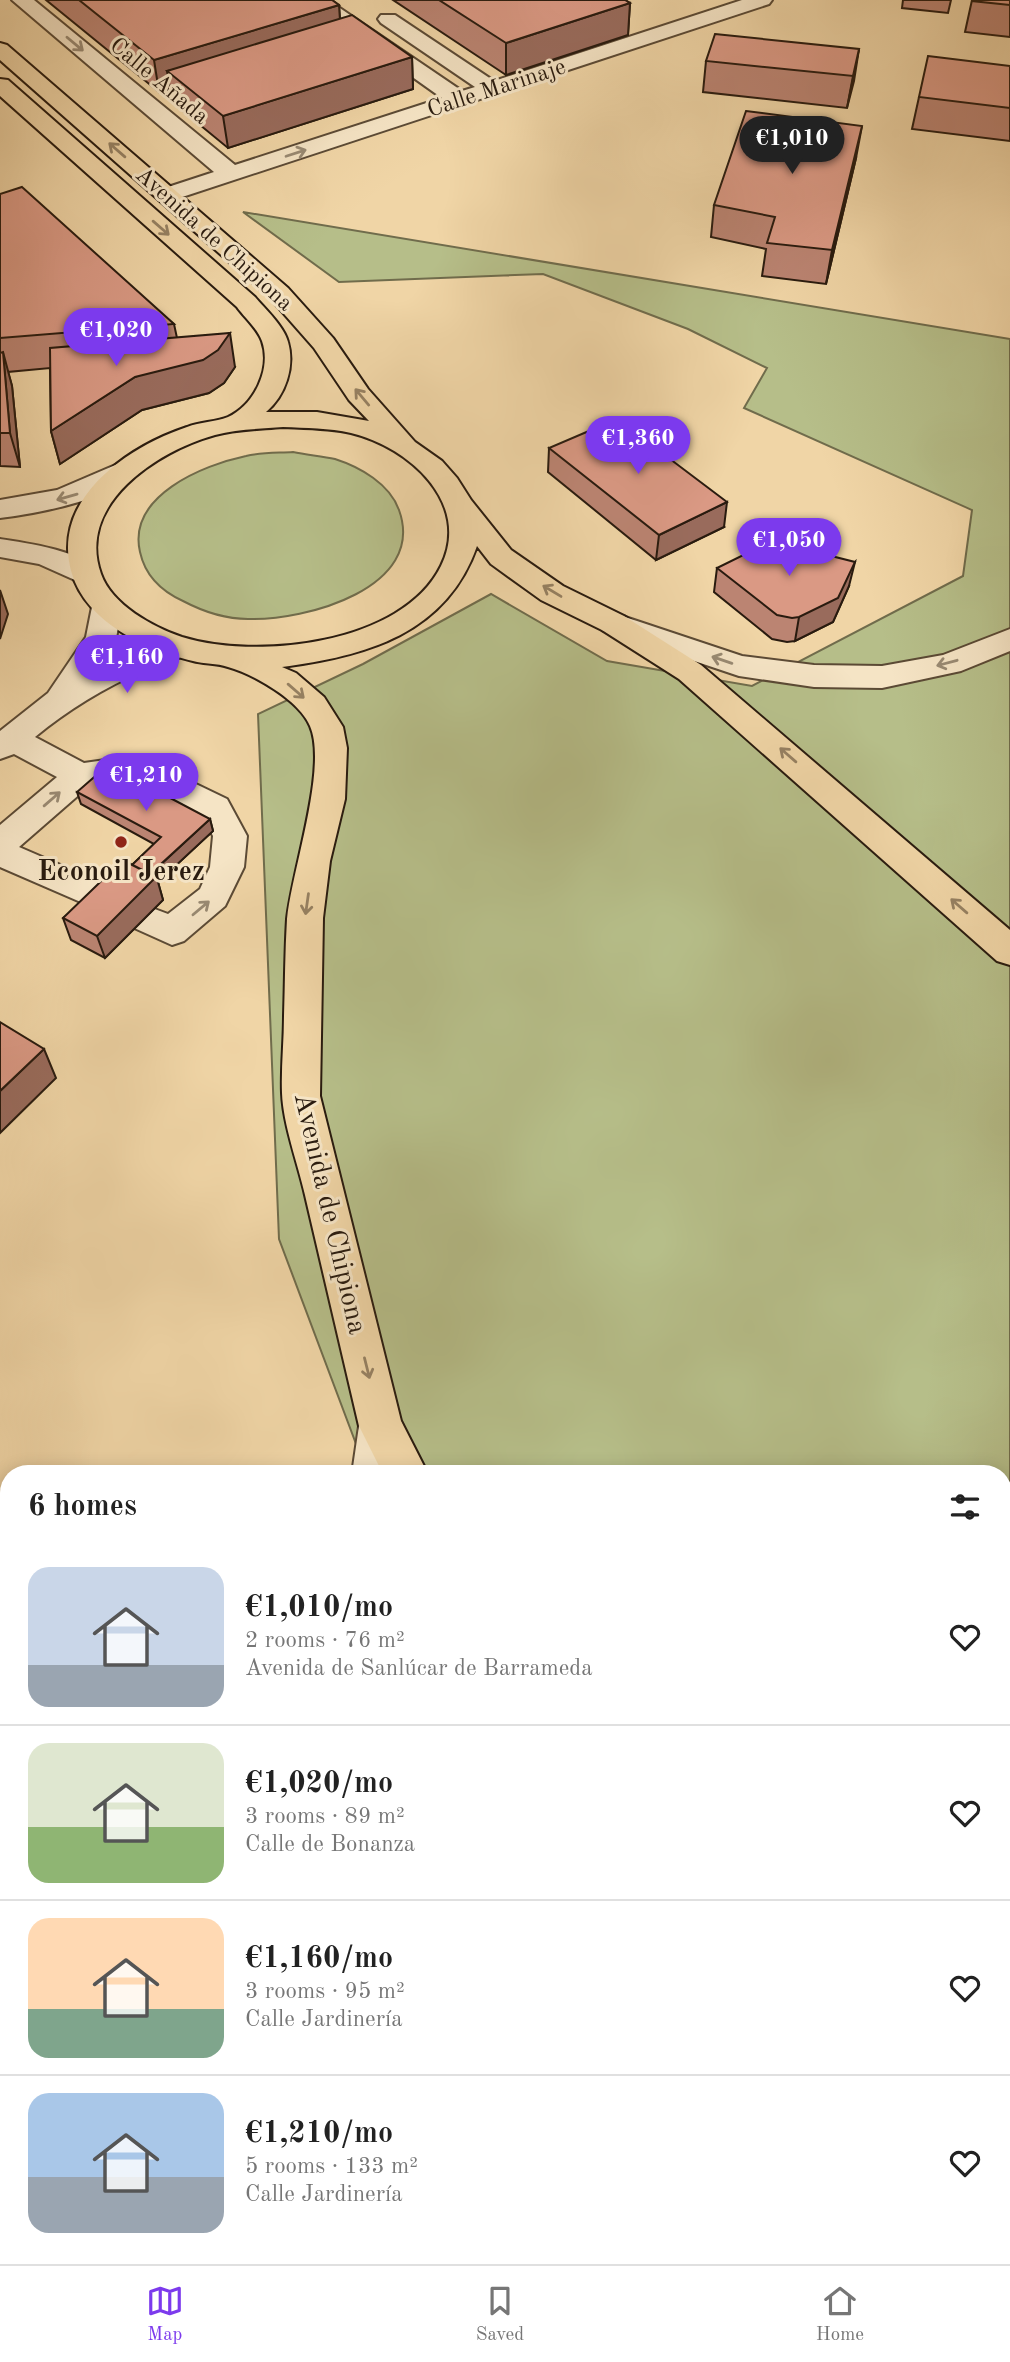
<!DOCTYPE html>
<meta charset="utf-8">
<style>
body{margin:0;font-family:"Old Standard TT",serif;background:#f6f6f6;color:#222;height:100vh;display:flex;flex-direction:column;font-size:26px;white-space:nowrap}
*{box-sizing:border-box;margin:0}
p{font-size:23px;color:#767676}
.icon{flex:none;width:38px;height:38px;fill:none;stroke:currentColor;stroke-width:2;stroke-linecap:round;stroke-linejoin:round}
.map{position:relative;flex:1;overflow:hidden}
.details{position:absolute;left:0px;top:1465px;width:1012px;height:800px;display:flex;flex-direction:column;background:#fff;border-radius:28px 28px 0 0;box-shadow:0 4px 18px #0003}
.details>*{flex:none}
.price{position:absolute;translate:-50% -60px;padding:0 16px;border-radius:24px;background:#7c3aed;color:#fff;font-size:23px;line-height:46px;filter:drop-shadow(0 2px 4px #0008)}
.price::after{content:'';position:absolute;left:50%;top:42px;width:21px;height:16px;margin-left:-10px;background:inherit;clip-path:polygon(0 0,100% 0,50% 100%)}
.price.current{background:#222;color:#fff}
ul{padding:0;list-style:none}
li{display:flex;align-items:center;gap:21px;height:175px;padding:0 28px}
li+li{border-top:2px solid #e0e0e0}
li span{display:grid;place-items:center;flex:none;width:196px;height:140px;border-radius:21px;color:#555}
li>.icon{margin-inline-start:auto}
span .icon{width:84px;height:84px;fill:#fffc;stroke-width:1}
li b{font-size:30px}
h2{display:flex;justify-content:space-between;align-items:center;height:84px;padding:0 28px;font-size:30px}
.dock{display:flex;justify-content:space-around;align-items:center;height:98px;border-top:2px solid #e0e0e0;background:#fff;font-size:19px;color:#767676}
.dock a{display:grid;justify-items:center;gap:4px}
.dock .current{color:#7c3aed}
.map>svg:first-child{display:block}
</style>
<div class="map">
<svg width="1010" height="2264" viewBox="0 0 1010 2264">
<rect width="100%" height="100%" fill="#f0d5a6"/>
<filter id="stains"><feTurbulence type="fractalNoise" baseFrequency=".00286" numOctaves="4"/><feColorMatrix values="0 0 0 0 .2 0 0 0 0 .09 0 0 0 0 .02 0 0 0 .5 -.17"/></filter>
<radialGradient id="worn" r=".72"><stop offset=".6" stop-color="#630" stop-opacity="0"/><stop offset="1" stop-color="#630" stop-opacity=".3"/></radialGradient>
<path fill="#b6be89" stroke="#706c4c" stroke-width="2" d="M243,212L1010,339V2264H681L679,2256H1003V1474L367,1473L279,1239L258,714L363,664L491,594L607,661L752,686L963,576L972,510L744,408L767,368L688,329L543,274L339,282Z
M293,452C307,455 322,456 335,459C360,467 390,484 399,510C427,588 305,621 248,619C226,619 202,611 183,601C161,591 145,575 140,552C127,496 203,465 246,456C261,452 278,453 293,452Z"/>
<g fill="none" stroke-linecap="round" stroke-linejoin="round">
<defs>
<path id="minor" d="M12,0H34L235,165L442,98L304,0H328L462,91L475,87L381,23L378,19L381,15H395L494,81L742,0H772L769,4L167,202L159,200L155,195L159,190L214,172Z
M127,460L137,462L141,468C121,498 35,514 0,518V500L57,490Z
M0,539C27,543 86,551 101,575L96,582L86,585L39,564L0,557Z
M107,597L118,600L122,607L116,638L97,667C120,656 163,633 188,640L192,647C183,662 159,662 144,670C104,688 69,709 35,737L84,763L134,756L146,760L227,799L247,836L244,867L225,906L184,941L172,945L132,927L126,918L132,909L144,905L168,914L200,889L210,867L213,836L203,816L130,780L89,786L19,847L123,892L128,901L123,910L111,914L99,910L0,867V825L57,777L14,754L0,759V731L48,693L86,637L92,607L96,600Z
M613,613L742,656L814,665L882,666L943,655L1010,629V651L961,671L882,688L814,687L739,676L602,630L598,623L602,616Z
M381,1406L396,1412L403,1426L396,1474H352L359,1426L366,1412Z
M324,2256H380L378,2264H322Z"/>
<path id="major" d="M0,43L7,45L288,288L333,338L368,389L415,442L442,461L457,478L471,500L511,550L563,586L624,616L701,665L1010,930V965L997,961L679,679L602,630L541,600L491,564L477,546C446,634 366,656 282,667L296,673L324,697L343,727L347,748L345,799L330,861L323,918L320,1096L401,1421L428,1474H383L359,1426C341,1349 323,1272 305,1195C298,1164 283,1124 282,1093C281,1068 284,1042 284,1016C285,984 285,951 287,919C292,870 328,767 310,726C299,700 253,674 228,667C217,663 204,664 193,661C138,648 69,614 68,549C67,487 136,444 187,427C200,422 215,422 228,417C254,405 272,369 262,341C258,329 244,317 237,307L0,96V79L8,80L255,297C265,309 284,326 288,342C295,366 286,395 266,412H317L369,421L349,400L314,348L270,298L0,60ZM283,427C306,428 329,428 351,433C409,447 472,503 441,566C402,645 256,660 182,637C153,627 112,605 101,574C76,504 157,451 215,435C237,429 260,429 283,427Z
M1003,1901L1010,1902V1954L1003,1953Z
M721,2256H777L779,2264H723Z"/>
</defs>
<use href="#minor" stroke="#5b4a35" stroke-width="4"/>
<use href="#major" stroke="#291b0f" stroke-width="4"/>
<use href="#minor" fill="#f5e4c5" fill-rule="evenodd"/>
<use href="#major" fill="#f0d5a6" fill-rule="evenodd"/>
</g>
<path fill="#bb8472" stroke="#291b0f" stroke-width="2" d="M46,0H332L339,5L340,19L412,57L413,89L228,148L172,102L170,89L159,92Z
M393,0H625L630,3L628,35L506,75Z
M903,0H951L948,13L902,8Z
M972,0H1010V37L965,32Z
M859,49L847,108L703,92L706,61Z
M1010,66V141L912,129L919,97Z
M856,158L826,284L762,276L766,249L711,237L714,205Z
M0,194L174,324L177,338L235,367L224,383L209,393L142,410L60,464L51,431L50,368L8,372L12,386L20,467L0,466Z
M549,448L724,527L656,560L548,472Z
M717,568L849,586L833,622L795,641L787,642L772,639L714,592Z
M77,792L210,819L213,831L158,882L163,900L105,958L71,940L63,918L132,865L154,844L81,804Z"/>
<path fill="#996b5c" stroke="#291b0f" stroke-width="2" d="M630,3L628,35L506,75V43Z
M339,5L341,36L167,71L170,89L159,92L154,60Z
M859,49L854,81L847,108L853,76Z
M412,57L413,89L228,148L223,116Z
M862,126L856,158L826,284L832,250Z
M230,333L235,367L224,383L209,393L142,410L60,464L51,431L135,377Z
M3,352L12,386L20,467L10,433Z
M727,502L724,527L656,560L659,535Z
M855,562L849,586L833,622L795,641L799,617Z
M0,590L8,614L0,639Z
M210,819L213,831L158,882L163,900L105,958L97,936L144,880Z
M44,1049L56,1078L0,1133V1091Z"/>
<path fill="#da9984" stroke="#291b0f" stroke-width="2" d="M79,0H332L339,5L154,60Z
M439,0H625L630,3L506,43Z
M972,0H1010V5L972,1Z
M352,15L412,57L223,116L167,71Z
M715,34L859,49L853,76L706,61Z
M928,56L1010,66V108L919,97Z
M746,111L862,126L832,250L767,243L775,217L714,205Z
M22,187L174,324L0,338V194Z
M230,333L218,350L203,360L135,377L51,431L50,348Z
M3,352L10,433H0V353Z
M617,419L727,502L659,535L549,448Z
M772,541L855,562L838,598L799,617L792,618L777,615L717,568Z
M108,765L210,819L150,874L132,865L161,837L77,792Z
M123,860L156,877L97,936L63,918Z
M0,1022L44,1049L0,1091Z"/>
<defs><path id="oneway-shaft" d="M-6 0H5M1.5-3L5.5 0L1.5 3" fill="none" stroke-width="1.6" stroke-linecap="round" stroke-linejoin="round" transform="scale(1.75)"/></defs>
<g stroke="#998a73">
<use href="#oneway-shaft" transform="translate(75 44) rotate(40)"/>
<use href="#oneway-shaft" transform="translate(296 153) rotate(-18)"/>
<use href="#oneway-shaft" transform="translate(67 497) rotate(164)"/>
<use href="#oneway-shaft" transform="translate(722 660) rotate(-161)"/>
<use href="#oneway-shaft" transform="translate(947 663) rotate(165)"/>
<use href="#oneway-shaft" transform="translate(52 799) rotate(-41)"/>
<use href="#oneway-shaft" transform="translate(201 908) rotate(-40)"/>
</g>
<g stroke="#968162">
<use href="#oneway-shaft" transform="translate(117 150) rotate(-139)"/>
<use href="#oneway-shaft" transform="translate(161 228) rotate(41)"/>
<use href="#oneway-shaft" transform="translate(362 397) rotate(-130)"/>
<use href="#oneway-shaft" transform="translate(552 591) rotate(-149)"/>
<use href="#oneway-shaft" transform="translate(296 691) rotate(41)"/>
<use href="#oneway-shaft" transform="translate(788 755) rotate(-139)"/>
<use href="#oneway-shaft" transform="translate(307 904) rotate(98)"/>
<use href="#oneway-shaft" transform="translate(959 906) rotate(-139)"/>
<use href="#oneway-shaft" transform="translate(367 1368) rotate(76)"/>
</g>
<circle fill="#8f2418" stroke="#f5e4c5" stroke-width="2.5" cx="121" cy="842" r="7"/>
<g text-anchor="middle" stroke-width="6" stroke-linejoin="round" paint-order="stroke">
<g font-size="23" fill="#291b0f" stroke="#f5e4c5">
<text transform="translate(160 80) rotate(40)" y="8">Calle Añada</text>
<text transform="translate(496 87) rotate(-18)" y="8">Calle Marinaje</text>
<text transform="translate(215 238) rotate(42)" y="8">Avenida de Chipiona</text>
</g>
<g font-size="28" font-weight="bold" fill="#291b0f" stroke="#f5e4c5">
<text x="121" y="880">Econoil Jerez</text>
</g>
<g font-size="28" fill="#291b0f" stroke="#f5e4c5">
<text transform="translate(332 1213) rotate(77)" y="10">Avenida de Chipiona</text>
</g>
</g>
<rect width="100%" height="100%" filter="url(#stains)"/>
<rect width="100%" height="100%" fill="url(#worn)"/>
</svg>
<b class="price current" style="left:792px;top:176px">€1,010</b>
<b class="price" style="left:116px;top:368px">€1,020</b>
<b class="price" style="left:638px;top:476px">€1,360</b>
<b class="price" style="left:789px;top:578px">€1,050</b>
<b class="price" style="left:127px;top:695px">€1,160</b>
<b class="price" style="left:146px;top:813px">€1,210</b>
<section class="details">
<h2>6 homes<svg class="icon" aria-label="filters" viewBox="0 0 24 24"><path d="M4 7h16M4 17h16"/><circle cx="9" cy="7" r="2"/><circle cx="15" cy="17" r="2"/></svg></h2>
<ul>
<li><span style="background:linear-gradient(#c9d6e8 70%,#9aa5b1 0)"><svg class="icon" aria-label="home" viewBox="0 0 24 24"><path d="M3 11l9-7 9 7M6 9v11h12V9"/></svg></span><div><b>€1,010/mo</b><p>2 rooms · 76 m²</p><p>Avenida de Sanlúcar de Barrameda</p></div><svg class="icon" aria-label="heart" viewBox="0 0 24 24"><path d="M12 20l-8-8c-3-5 5-10 8-4 3-6 11-1 8 4z"/></svg></li>
<li><span style="background:linear-gradient(#dfe7d0 60%,#8fb573 0)"><svg class="icon" aria-label="home" viewBox="0 0 24 24"><path d="M3 11l9-7 9 7M6 9v11h12V9"/></svg></span><div><b>€1,020/mo</b><p>3 rooms · 89 m²</p><p>Calle de Bonanza</p></div><svg class="icon" aria-label="heart" viewBox="0 0 24 24"><path d="M12 20l-8-8c-3-5 5-10 8-4 3-6 11-1 8 4z"/></svg></li>
<li><span style="background:linear-gradient(#ffd9b3 65%,#7fa58c 0)"><svg class="icon" aria-label="home" viewBox="0 0 24 24"><path d="M3 11l9-7 9 7M6 9v11h12V9"/></svg></span><div><b>€1,160/mo</b><p>3 rooms · 95 m²</p><p>Calle Jardinería</p></div><svg class="icon" aria-label="heart" viewBox="0 0 24 24"><path d="M12 20l-8-8c-3-5 5-10 8-4 3-6 11-1 8 4z"/></svg></li>
<li><span style="background:linear-gradient(#a9c7e8 60%,#9aa5b1 0)"><svg class="icon" aria-label="home" viewBox="0 0 24 24"><path d="M3 11l9-7 9 7M6 9v11h12V9"/></svg></span><div><b>€1,210/mo</b><p>5 rooms · 133 m²</p><p>Calle Jardinería</p></div><svg class="icon" aria-label="heart" viewBox="0 0 24 24"><path d="M12 20l-8-8c-3-5 5-10 8-4 3-6 11-1 8 4z"/></svg></li>
</ul>
</section>
</div>
<nav class="dock">
<a class="current"><svg class="icon" aria-label="map" viewBox="0 0 24 24"><path d="M3 6l6-2 6 2 6-2v14l-6 2-6-2-6 2zM9 4v14M15 6v14"/></svg>Map</a>
<a><svg class="icon" aria-label="saved" viewBox="0 0 24 24"><path d="M7 4h10v16l-5-4-5 4z"/></svg>Saved</a>
<a><svg class="icon" aria-label="home" viewBox="0 0 24 24"><path d="M3 11l9-7 9 7M6 9v11h12V9"/></svg>Home</a>
</nav>
